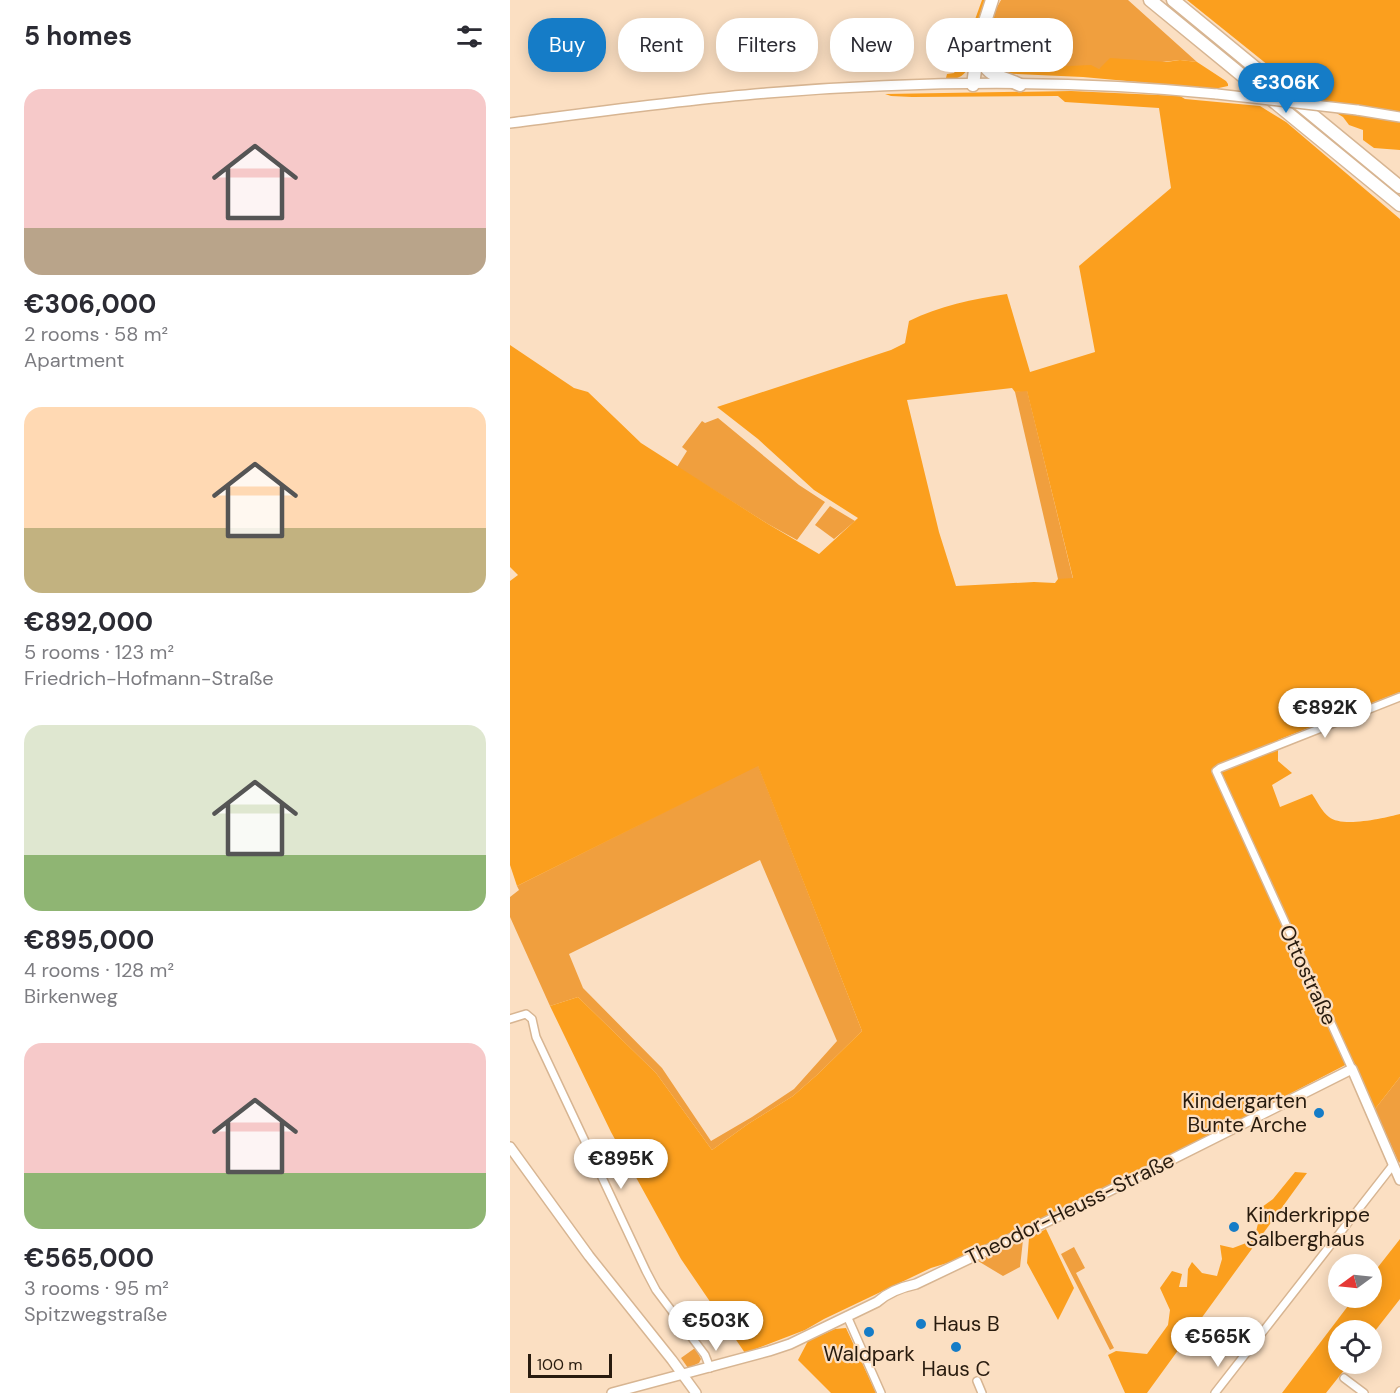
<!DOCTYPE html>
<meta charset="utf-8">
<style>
body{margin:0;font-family:"DM Sans",sans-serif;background:#f7f7f7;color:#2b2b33;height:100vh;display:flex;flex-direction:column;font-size:22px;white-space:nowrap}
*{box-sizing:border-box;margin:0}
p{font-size:20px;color:#7c7c81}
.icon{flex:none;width:33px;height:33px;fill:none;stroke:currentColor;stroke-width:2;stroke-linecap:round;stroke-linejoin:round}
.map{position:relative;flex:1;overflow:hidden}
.side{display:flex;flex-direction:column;background:#fff;width:510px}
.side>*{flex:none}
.top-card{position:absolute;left:18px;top:18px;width:570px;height:54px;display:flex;gap:12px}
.needle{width:39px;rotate:255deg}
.buttons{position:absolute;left:818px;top:1254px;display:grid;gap:12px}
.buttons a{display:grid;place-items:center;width:54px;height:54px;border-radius:50%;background:#fff;box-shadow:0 3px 15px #0003;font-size:30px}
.scale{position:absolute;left:18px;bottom:15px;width:84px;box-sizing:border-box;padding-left:6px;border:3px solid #281b0e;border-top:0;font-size:16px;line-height:21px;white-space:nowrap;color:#281b0e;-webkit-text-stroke:4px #fbdfc2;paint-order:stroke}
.price{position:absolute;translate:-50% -51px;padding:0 14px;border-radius:21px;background:#fff;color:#222;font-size:20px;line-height:39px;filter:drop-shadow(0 2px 3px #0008)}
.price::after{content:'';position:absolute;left:50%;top:36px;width:18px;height:14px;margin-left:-9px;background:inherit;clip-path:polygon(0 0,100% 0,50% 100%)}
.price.selected{background:#157cc7;color:#fff}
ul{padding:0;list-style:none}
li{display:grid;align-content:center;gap:12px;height:318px;padding:0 24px}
li span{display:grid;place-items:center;height:186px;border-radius:18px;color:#555}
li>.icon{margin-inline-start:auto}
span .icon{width:108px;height:108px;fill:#fffc;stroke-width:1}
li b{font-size:26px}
h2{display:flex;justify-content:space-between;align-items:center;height:72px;padding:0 24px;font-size:26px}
.chip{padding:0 21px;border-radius:24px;background:#fff;box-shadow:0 3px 15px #0003;font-size:21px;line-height:54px}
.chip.selected{background:#157cc7;color:#fff}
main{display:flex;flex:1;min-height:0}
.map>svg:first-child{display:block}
</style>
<main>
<section class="side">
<h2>5 homes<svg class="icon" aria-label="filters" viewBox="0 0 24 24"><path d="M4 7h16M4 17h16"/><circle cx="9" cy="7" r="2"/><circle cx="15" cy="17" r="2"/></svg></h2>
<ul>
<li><span style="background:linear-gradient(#f6c9c9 75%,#b9a48a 0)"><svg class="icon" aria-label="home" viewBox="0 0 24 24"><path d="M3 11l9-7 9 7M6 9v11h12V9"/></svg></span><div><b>€306,000</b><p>2 rooms · 58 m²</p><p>Apartment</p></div></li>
<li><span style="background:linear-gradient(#ffd9b3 65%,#c2b280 0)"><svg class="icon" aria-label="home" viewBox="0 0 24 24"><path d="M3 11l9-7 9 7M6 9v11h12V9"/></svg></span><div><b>€892,000</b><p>5 rooms · 123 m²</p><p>Friedrich-Hofmann-Straße</p></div></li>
<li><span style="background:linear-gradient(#dfe7d0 70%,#8fb573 0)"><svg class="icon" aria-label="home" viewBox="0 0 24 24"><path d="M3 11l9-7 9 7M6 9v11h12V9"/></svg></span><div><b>€895,000</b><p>4 rooms · 128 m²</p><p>Birkenweg</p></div></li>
<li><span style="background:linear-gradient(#f6c9c9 70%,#8fb573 0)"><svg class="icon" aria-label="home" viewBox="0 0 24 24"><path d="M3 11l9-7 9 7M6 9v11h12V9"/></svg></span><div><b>€565,000</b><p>3 rooms · 95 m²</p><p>Spitzwegstraße</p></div></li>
</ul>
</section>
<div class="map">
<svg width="890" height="1393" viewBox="0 0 890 1393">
<rect width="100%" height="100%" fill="#fbdfc2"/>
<path fill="#f09f3e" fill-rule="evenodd" d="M491,0H618L687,62L670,60L589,69L522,66L488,60L480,55L486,18L482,16Z
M517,390L563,579H548L505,392Z
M208,418L289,485L315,502L287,540L258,524L167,467L177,451L172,447L192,421L195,423Z
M320,506L345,521L324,539L305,525Z
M248,765L352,1031L308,1074L283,1096L238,1124L202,1150L146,1073L68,997L40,1006L0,917V897L9,890L7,886ZM250,860L327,1041L284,1089L242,1117L201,1141L152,1068L73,988L59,954Z
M890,1077V1162L889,1163L865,1109Z
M513,1240L510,1267L493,1276L468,1261Z
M564,1247L575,1268L566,1273L604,1348L600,1350L551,1254Z
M185,1348L191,1359L189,1363L178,1368L171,1358Z"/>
<path fill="#fb9f1e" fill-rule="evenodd" d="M472,0H477L459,66C454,76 450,78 439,80L436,78L437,74L444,73L448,67Z
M677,0H890V150L864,148L853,140V130L839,125L833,117L793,93Z
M482,16L486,17L480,55C509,72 549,66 581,65L589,69L600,58L656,62L670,60L687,62L716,81L718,84V86L704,89L573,77L487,73L474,58L476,36Z
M561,91L670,96L675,99L750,106L776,122L890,219V692L768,740V761L782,773L762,785L770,807L802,794C807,801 812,812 819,817C832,828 875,818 890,814V1077L865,1109L890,1166L843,1061L532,1222L447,1260L421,1268L314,1319L295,1330L235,1353L171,1259L101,1132L40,1006L68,997L146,1073L202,1150L238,1124L283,1096L308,1074L352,1031L248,766L7,886L0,865V581L8,575L0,567V345L64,388L78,392L131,443L258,524L309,554L348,518L304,490L248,439L207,407L381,350L395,343L399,321C429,306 463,299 497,294L520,372L585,352L569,266L661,188L649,108L555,102L548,96L402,97L381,96L375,94ZM502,388L505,392L517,391L563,578L548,579L545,583L524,582L446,586L429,532L397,400Z
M785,1172L797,1173L637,1393H615L598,1355L606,1351L637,1354L658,1325L660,1310L650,1288L662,1271L672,1274L669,1287H677L678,1269L682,1262L692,1273L707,1276L712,1259L710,1245L723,1248L744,1240L752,1207L763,1199Z
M536,1229L564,1288L548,1320L517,1263L519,1238Z
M890,1239V1299L861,1336V1330H828V1364H839L816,1393H772L844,1298H861V1276Z
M336,1328L366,1393H321L288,1360L298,1341L325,1329Z"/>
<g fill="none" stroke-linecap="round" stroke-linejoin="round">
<defs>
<path id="street" d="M0,1019L16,1014L22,1019L26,1037L136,1271L146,1290L195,1355L200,1368
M842,1069L706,771L710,768L890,697
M337,1316L371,1393
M834,1378L854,1393
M467,1381L472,1393
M705,1393L883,1165
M889,1393L890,1391"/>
<path id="secondary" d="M847,110L890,117
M0,123C86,112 171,100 257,93C406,81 559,79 707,94
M0,1147L79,1256L162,1360L186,1393
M102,1393L259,1351L280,1344L367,1302C377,1293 392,1287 406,1284L559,1211L842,1069L890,1180"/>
<path id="highway" d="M640,0L890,205
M663,0L890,187
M467,53C481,81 487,73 510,85
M463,85L469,40L482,0"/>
</defs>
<use href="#street" stroke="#d7b592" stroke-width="10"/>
<use href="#secondary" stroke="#d7b592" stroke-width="12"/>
<use href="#highway" stroke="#d7b592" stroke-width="15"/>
<use href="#street" stroke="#fff" stroke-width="7"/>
<use href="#secondary" stroke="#fff" stroke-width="9"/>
<use href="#highway" stroke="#fff" stroke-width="12"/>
<defs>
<path id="secondary-bridge" d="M707,94L847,110"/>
</defs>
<use href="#secondary-bridge" stroke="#d7b592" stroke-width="12" stroke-linecap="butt"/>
<use href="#secondary-bridge" stroke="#fff" stroke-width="9"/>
</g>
<g fill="#157cc7" stroke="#fbdfc2" stroke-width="2">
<circle cx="809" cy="1113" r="6"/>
<circle cx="724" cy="1227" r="6"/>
<circle cx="411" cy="1324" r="6"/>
<circle cx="359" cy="1332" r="6"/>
<circle cx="446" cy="1347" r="6"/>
</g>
<g text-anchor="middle" stroke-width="4.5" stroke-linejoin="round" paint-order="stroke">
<g font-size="21" fill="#281b0e" stroke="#fbdfc2">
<text transform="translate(798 975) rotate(65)" y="7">Ottostraße</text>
<text transform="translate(560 1209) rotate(-26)" y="7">Theodor-Heuss-Straße</text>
</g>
<g font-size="21" fill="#281b0e" stroke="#fbdfc2" text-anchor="start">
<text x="797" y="1108" text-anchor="end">Kindergarten<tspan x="797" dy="24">Bunte Arche</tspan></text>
<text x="736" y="1222">Kinderkrippe<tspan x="736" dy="24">Salberghaus</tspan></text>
<text x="423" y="1331">Haus B</text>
<text x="359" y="1361" text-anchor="middle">Waldpark</text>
<text x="446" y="1376" text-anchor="middle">Haus C</text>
</g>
</g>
</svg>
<div class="buttons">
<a><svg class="needle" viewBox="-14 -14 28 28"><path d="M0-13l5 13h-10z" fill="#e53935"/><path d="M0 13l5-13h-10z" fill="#7c7c81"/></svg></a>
<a><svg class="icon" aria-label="locate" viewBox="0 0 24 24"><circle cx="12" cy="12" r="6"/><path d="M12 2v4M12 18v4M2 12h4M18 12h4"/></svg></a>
</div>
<div class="scale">100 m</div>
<b class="price selected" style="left:776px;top:114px">€306K</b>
<b class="price" style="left:815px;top:739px">€892K</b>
<b class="price" style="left:111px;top:1190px">€895K</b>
<b class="price" style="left:206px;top:1352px">€503K</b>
<b class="price" style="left:708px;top:1368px">€565K</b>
<div class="top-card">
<a class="chip selected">Buy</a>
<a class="chip">Rent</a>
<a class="chip">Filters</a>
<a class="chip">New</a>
<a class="chip">Apartment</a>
</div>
</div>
</main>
